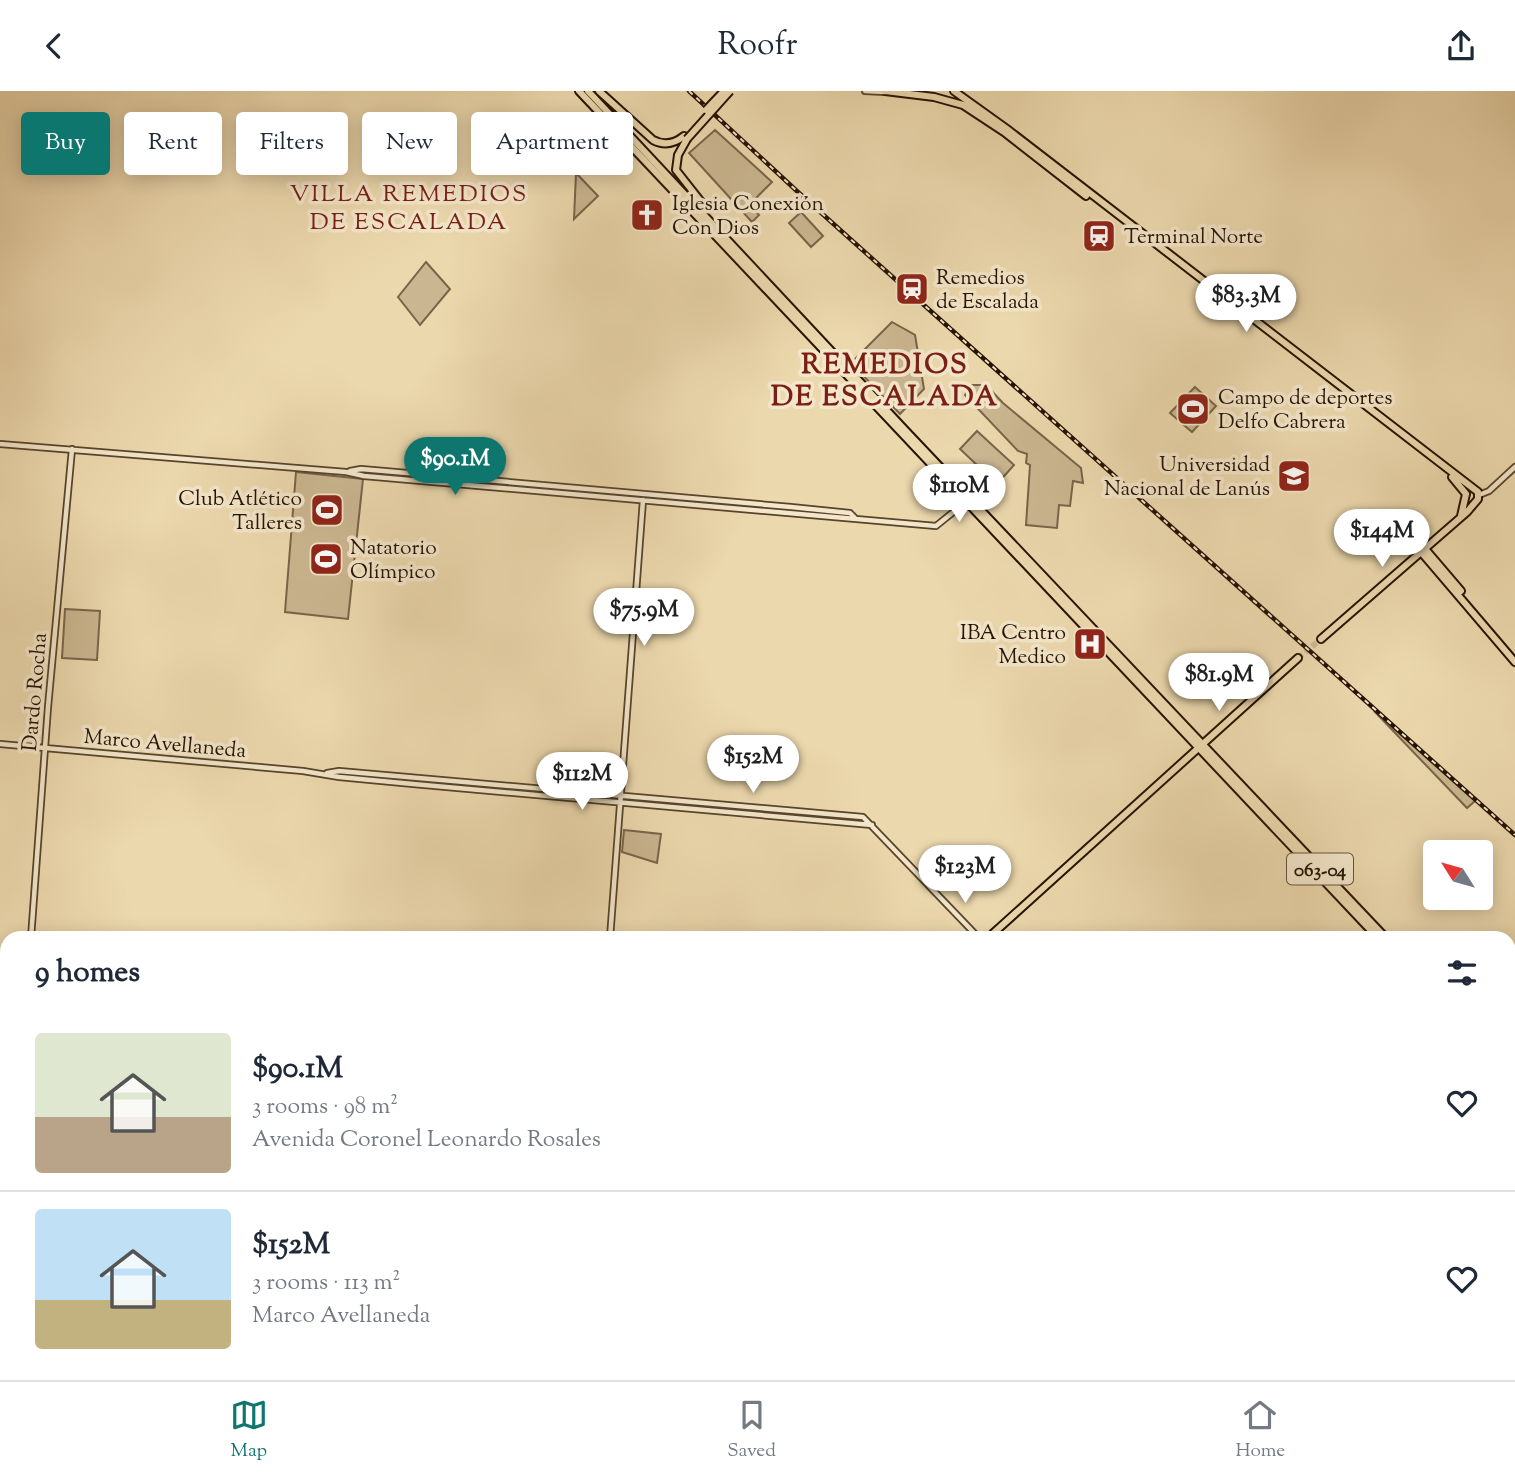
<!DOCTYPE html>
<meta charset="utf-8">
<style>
body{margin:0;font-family:"Sorts Mill Goudy",serif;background:#f6f6f7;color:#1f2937;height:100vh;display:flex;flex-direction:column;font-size:26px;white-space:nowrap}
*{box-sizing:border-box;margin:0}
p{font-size:23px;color:#747a83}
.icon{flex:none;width:38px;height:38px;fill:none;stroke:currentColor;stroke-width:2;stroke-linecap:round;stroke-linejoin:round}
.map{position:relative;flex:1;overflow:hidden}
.panel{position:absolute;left:0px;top:840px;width:1516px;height:450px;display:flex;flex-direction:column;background:#fff;border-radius:21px 21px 0 0;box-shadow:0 4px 18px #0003}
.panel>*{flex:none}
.top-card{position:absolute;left:21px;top:21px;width:700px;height:63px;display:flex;gap:14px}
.needle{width:46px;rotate:307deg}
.fabs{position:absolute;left:1423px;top:749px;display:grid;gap:14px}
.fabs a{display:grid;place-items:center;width:70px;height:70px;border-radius:7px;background:#fff;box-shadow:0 4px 18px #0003;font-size:35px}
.price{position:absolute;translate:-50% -60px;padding:0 16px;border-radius:24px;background:#fff;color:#222;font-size:23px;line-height:46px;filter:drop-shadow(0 2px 4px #0008)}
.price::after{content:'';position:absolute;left:50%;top:42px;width:21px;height:16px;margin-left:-10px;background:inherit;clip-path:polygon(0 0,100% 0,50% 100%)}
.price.on{background:#0f766e;color:#fff}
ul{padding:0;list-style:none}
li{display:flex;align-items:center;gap:21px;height:175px;padding:0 35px}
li+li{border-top:2px solid #e0e1e3}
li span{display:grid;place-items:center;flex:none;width:196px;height:140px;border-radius:7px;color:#555}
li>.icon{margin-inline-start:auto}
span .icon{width:84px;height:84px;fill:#fffc;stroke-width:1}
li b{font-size:30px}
h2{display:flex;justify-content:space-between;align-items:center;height:84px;padding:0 35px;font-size:30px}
.tag{padding:0 24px;border-radius:7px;background:#fff;box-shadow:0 4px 18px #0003;font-size:24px;line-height:63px}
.tag.on{background:#0f766e;color:#fff}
header{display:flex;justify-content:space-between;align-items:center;height:91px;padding:0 35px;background:#fff;font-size:32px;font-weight:600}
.dock{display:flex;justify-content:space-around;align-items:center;height:98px;border-top:2px solid #e0e1e3;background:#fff;font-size:19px;color:#747a83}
.dock a{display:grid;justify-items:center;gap:4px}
.dock .on{color:#0f766e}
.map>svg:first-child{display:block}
</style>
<header><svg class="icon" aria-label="back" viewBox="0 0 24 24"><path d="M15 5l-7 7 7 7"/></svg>Roofr<svg class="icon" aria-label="share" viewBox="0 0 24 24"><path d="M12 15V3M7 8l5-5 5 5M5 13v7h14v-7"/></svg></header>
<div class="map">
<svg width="1515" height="1289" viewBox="0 0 1515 1289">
<rect width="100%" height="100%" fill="#ecd8ad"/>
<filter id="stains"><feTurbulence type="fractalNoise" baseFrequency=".00286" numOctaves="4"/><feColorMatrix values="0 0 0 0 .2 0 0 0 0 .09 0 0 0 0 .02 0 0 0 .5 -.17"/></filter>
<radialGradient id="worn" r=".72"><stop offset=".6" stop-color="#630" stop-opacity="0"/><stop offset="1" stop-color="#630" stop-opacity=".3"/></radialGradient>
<path fill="#cab690" stroke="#786448" stroke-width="2" d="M715,39L772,91L749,114L759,124L752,131L689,62Z
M576,82L598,105L574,128Z
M801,121L823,145L811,156L789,132Z
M426,171L450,198L420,234L398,206Z
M892,231L915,244L924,298L900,323L851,272Z
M970,294H986L1003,312L1081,377L1083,392L1073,390L1070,415L1059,414L1057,437L1026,434L1030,374L1026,372L1027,363L1018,360L965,304Z
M1195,296L1216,315L1192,341L1170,322Z
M977,340L1014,374L997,393L960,358Z
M296,381L363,388L348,528L285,521Z
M65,518L100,520L97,569L62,567Z
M1374,620L1475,710L1467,717Z
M624,739L661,743L657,772L622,761Z
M0,1162H7V1283H151V1289H0Z"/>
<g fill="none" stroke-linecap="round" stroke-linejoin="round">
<path stroke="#ceba93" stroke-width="6" stroke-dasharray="6 3" stroke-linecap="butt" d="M1298,567L1321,548"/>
<defs>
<path id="minor" d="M865,0L885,1
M0,353L346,381L364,385L936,435L967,410
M350,380L361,378L419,383L791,416L850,422L855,427
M1479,404L1489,400L1515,376
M0,653L303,680L339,686L413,693L872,734
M327,682L339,680L863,726L979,847
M31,847L48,616L72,358
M610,847L643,409
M1384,1283L1390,1289
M572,1289V1283
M957,1289L964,1283"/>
<path id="major" d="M579,0L1378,847
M588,0L905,339L1386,847
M599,0L653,49C664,55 674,53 684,45
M885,0L934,6L963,14L1004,41L1086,105
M954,0L1007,38L1478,401V408L1467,421L1321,548
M577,26C589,48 595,49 617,38
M687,48L678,64L676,79L702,112L701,119
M1452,386L1466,403
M1461,425L1466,403
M1426,459L1461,500
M1422,462L1515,571
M988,847L1298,567
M1508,975L1515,982
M1508,985L1515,991
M0,1159H7
M1508,1192L1515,1186
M155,1289L156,1283
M1404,1289L1411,1283"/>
</defs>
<use href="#minor" stroke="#57442b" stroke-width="8"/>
<use href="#major" stroke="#251200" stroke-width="10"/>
<use href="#minor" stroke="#f3e6ca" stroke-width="4.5"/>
<use href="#major" stroke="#ecd8ad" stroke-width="6"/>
<defs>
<path id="rail" d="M689,0L799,102L1515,744"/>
</defs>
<use href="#rail" stroke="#251200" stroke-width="4.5"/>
<use href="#rail" stroke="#f3e6ca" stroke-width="2" stroke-dasharray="5" stroke-linecap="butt"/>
<defs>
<path id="major-bridge" d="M706,19L724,0
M687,48L730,0"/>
</defs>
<use href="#major-bridge" stroke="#251200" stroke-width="10" stroke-linecap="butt"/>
<use href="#major-bridge" stroke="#ecd8ad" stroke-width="6"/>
</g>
<defs>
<symbol id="church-square" viewBox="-11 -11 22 22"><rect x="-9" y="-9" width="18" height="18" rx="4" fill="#8f2418" stroke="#f3e6ca"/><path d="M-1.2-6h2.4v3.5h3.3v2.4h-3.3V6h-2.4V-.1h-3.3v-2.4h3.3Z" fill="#fff"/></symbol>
<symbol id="station-square" viewBox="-11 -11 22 22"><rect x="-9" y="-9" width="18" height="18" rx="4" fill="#8f2418" stroke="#f3e6ca"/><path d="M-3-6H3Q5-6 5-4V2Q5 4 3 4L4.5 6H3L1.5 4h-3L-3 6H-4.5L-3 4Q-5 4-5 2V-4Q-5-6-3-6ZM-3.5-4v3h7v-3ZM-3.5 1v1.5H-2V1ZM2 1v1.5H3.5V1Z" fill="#fff"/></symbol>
<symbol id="stadium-square" viewBox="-11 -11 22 22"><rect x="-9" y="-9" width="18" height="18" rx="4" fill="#8f2418" stroke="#f3e6ca"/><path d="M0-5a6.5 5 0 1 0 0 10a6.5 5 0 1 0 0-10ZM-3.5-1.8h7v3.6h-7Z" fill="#fff"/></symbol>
<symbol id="university-square" viewBox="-11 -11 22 22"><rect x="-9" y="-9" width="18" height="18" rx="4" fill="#8f2418" stroke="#f3e6ca"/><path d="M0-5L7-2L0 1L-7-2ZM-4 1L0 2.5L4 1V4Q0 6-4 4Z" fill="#fff"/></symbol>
<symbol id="hospital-square" viewBox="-11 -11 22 22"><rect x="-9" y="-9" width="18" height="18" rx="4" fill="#8f2418" stroke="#f3e6ca"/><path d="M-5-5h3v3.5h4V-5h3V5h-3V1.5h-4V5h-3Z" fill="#fff"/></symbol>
</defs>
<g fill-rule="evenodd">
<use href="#church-square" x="628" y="105" width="38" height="38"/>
<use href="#station-square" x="1080" y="126" width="38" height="38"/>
<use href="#station-square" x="893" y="179" width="38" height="38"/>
<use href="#stadium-square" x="1174" y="299" width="38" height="38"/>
<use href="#university-square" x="1275" y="366" width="38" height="38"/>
<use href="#stadium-square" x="308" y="400" width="38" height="38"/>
<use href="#stadium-square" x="307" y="449" width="38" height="38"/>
<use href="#hospital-square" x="1071" y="534" width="38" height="38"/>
</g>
<g text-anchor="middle" stroke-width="7" stroke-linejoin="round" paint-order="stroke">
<rect fill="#f3e6ca" stroke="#63523d" stroke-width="2" x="1287" y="762.5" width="66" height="31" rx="5"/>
<g font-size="19" font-weight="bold" fill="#251200">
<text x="1320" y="785">063-04</text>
</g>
<g font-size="21" fill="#251200" stroke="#f3e6ca" text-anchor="start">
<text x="672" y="119">Iglesia Conexión<tspan x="672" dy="24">Con Dios</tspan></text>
<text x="1124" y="152">Terminal Norte</text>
<text x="936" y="193">Remedios<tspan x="936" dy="24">de Escalada</tspan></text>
<text x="1218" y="313">Campo de deportes<tspan x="1218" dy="24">Delfo Cabrera</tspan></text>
<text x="1270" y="380" text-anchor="end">Universidad<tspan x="1270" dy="24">Nacional de Lanús</tspan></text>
<text x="302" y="414" text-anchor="end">Club Atlético<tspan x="302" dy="24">Talleres</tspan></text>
<text x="350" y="463">Natatorio<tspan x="350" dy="24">Olímpico</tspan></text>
<text x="1066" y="548" text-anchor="end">IBA Centro<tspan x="1066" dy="24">Medico</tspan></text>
</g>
<g font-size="21" fill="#251200" stroke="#f3e6ca">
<text transform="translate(34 601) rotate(-85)" y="7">Dardo Rocha</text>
<text transform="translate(165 652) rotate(5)" y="7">Marco Avellaneda</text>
</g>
<g font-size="24" letter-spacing="2" fill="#7a1f14" stroke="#f3e6ca">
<text x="409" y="110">VILLA REMEDIOS<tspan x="409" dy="28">DE ESCALADA</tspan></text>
</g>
<g font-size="28" font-weight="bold" letter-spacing="2" fill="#7a1f14" stroke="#f3e6ca">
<text x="885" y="282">REMEDIOS<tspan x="885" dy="32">DE ESCALADA</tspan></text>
</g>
</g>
<rect width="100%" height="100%" filter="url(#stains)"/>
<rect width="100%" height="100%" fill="url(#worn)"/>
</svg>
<div class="fabs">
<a><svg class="needle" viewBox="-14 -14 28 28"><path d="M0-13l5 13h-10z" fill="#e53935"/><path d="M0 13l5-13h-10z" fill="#747a83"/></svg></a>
</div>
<b class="price" style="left:1246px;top:243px">$83.3M</b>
<b class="price on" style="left:455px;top:406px">$90.1M</b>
<b class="price" style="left:959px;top:433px">$110M</b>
<b class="price" style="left:1382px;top:478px">$144M</b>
<b class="price" style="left:644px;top:557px">$75.9M</b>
<b class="price" style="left:1219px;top:622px">$81.9M</b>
<b class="price" style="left:753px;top:704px">$152M</b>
<b class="price" style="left:582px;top:721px">$112M</b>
<b class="price" style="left:965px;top:814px">$123M</b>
<div class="top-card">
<a class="tag on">Buy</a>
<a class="tag">Rent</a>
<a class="tag">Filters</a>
<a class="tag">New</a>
<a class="tag">Apartment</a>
</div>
<section class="panel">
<h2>9 homes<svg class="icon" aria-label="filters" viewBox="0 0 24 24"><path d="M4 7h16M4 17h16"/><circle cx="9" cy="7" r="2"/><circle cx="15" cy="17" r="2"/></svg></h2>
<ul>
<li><span style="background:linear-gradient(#dfe7d0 60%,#b9a48a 0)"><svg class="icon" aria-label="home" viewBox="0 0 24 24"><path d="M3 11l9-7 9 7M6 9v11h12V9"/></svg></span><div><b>$90.1M</b><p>3 rooms · 98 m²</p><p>Avenida Coronel Leonardo Rosales</p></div><svg class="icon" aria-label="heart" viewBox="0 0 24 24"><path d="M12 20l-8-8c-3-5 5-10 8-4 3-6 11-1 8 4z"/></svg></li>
<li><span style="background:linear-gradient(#bfe0f5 65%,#c2b280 0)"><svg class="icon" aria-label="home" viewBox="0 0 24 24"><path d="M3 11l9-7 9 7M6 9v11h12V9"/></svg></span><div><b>$152M</b><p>3 rooms · 113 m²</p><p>Marco Avellaneda</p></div><svg class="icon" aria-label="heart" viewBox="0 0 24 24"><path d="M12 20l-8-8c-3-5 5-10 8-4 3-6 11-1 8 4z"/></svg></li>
</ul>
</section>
</div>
<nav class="dock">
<a class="on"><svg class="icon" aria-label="map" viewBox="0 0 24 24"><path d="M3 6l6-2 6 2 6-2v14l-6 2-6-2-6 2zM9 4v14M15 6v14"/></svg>Map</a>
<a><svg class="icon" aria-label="saved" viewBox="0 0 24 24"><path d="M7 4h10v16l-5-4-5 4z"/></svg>Saved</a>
<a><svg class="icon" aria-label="home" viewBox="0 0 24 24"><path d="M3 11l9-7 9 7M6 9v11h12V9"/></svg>Home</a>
</nav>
